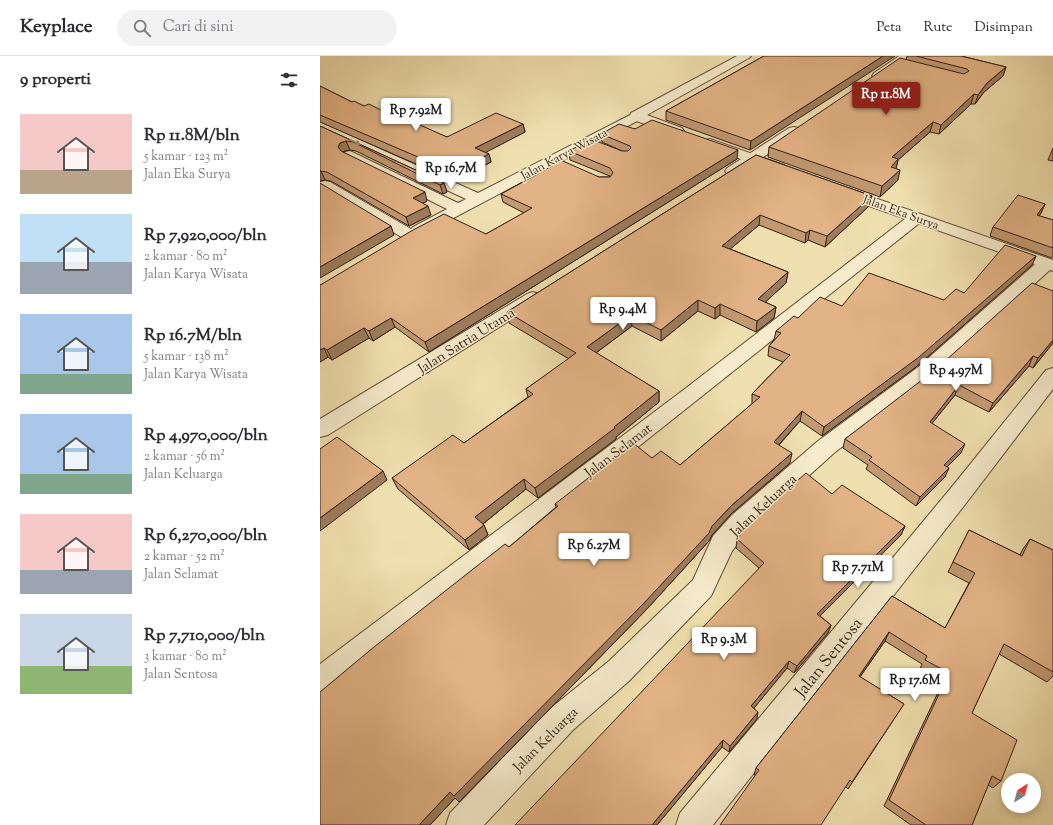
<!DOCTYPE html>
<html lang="id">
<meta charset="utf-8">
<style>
body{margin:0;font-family:"Sorts Mill Goudy",serif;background:#f2f2f3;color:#2b2b33;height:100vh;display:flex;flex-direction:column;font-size:15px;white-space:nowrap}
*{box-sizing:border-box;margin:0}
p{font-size:13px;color:#7c7c81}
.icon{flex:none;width:22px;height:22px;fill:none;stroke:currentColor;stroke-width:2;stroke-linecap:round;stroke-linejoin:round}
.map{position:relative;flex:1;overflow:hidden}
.details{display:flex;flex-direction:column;background:#fff;width:320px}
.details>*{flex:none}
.needle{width:26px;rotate:36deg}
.tools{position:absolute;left:681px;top:717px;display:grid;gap:8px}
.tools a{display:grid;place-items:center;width:40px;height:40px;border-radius:50%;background:#fff;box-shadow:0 2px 10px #0003;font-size:20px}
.price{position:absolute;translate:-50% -34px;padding:0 9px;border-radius:4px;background:#fff;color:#222;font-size:13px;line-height:26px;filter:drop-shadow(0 1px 2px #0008)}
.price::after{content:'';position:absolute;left:50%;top:24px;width:12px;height:9px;margin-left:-6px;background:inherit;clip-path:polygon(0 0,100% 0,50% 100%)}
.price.current{background:#8f2418;color:#fff}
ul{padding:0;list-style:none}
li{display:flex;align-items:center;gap:12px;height:100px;padding:0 20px}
li span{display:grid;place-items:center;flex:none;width:112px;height:80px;border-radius:0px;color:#555}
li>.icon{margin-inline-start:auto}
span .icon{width:48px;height:48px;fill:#fffc;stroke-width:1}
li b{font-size:17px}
h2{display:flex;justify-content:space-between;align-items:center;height:48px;padding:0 20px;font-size:17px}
header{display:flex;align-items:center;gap:24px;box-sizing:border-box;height:56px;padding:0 20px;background:#fff;border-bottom:1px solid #e1e1e2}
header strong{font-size:19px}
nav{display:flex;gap:22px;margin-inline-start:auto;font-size:14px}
.search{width:280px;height:36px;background:#f2f2f3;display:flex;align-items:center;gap:10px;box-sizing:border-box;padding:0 14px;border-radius:22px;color:#7c7c81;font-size:15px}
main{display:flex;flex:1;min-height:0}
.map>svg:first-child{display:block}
</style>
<header>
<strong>Keyplace</strong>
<div class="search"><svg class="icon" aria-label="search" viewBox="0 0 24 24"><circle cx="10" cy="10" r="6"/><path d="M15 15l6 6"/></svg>Cari di sini</div>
<nav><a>Peta</a><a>Rute</a><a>Disimpan</a></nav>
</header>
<main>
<section class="details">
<h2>9 properti<svg class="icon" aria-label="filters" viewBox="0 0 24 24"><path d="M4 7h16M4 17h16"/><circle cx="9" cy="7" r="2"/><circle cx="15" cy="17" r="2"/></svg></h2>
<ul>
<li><span style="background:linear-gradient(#f6c9c9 70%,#b9a48a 0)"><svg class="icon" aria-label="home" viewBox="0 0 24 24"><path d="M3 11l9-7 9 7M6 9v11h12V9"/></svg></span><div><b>Rp 11.8M/bln</b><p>5 kamar · 123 m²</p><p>Jalan Eka Surya</p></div></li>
<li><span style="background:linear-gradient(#bfe0f5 60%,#9aa5b1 0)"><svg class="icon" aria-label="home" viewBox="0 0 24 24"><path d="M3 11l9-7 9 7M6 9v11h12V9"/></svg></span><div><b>Rp 7,920,000/bln</b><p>2 kamar · 80 m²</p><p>Jalan Karya Wisata</p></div></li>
<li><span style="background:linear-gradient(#a9c7e8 75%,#7fa58c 0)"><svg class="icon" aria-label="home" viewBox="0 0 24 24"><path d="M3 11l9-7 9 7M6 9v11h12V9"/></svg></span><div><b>Rp 16.7M/bln</b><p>5 kamar · 138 m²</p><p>Jalan Karya Wisata</p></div></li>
<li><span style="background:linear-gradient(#a9c7e8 75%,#7fa58c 0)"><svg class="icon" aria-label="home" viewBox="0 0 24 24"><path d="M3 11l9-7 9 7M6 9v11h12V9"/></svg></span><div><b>Rp 4,970,000/bln</b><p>2 kamar · 56 m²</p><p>Jalan Keluarga</p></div></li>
<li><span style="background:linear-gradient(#f6c9c9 70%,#9aa5b1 0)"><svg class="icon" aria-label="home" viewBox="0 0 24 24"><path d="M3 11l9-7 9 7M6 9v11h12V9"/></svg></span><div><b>Rp 6,270,000/bln</b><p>2 kamar · 52 m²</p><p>Jalan Selamat</p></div></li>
<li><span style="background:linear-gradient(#c9d6e8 65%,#8fb573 0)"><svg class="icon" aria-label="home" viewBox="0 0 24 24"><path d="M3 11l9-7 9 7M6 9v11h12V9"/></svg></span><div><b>Rp 7,710,000/bln</b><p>3 kamar · 80 m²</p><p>Jalan Sentosa</p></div></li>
</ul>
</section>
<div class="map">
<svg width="733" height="769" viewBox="0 0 733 769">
<rect width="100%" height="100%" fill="#f1e0af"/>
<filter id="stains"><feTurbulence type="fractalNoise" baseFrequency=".005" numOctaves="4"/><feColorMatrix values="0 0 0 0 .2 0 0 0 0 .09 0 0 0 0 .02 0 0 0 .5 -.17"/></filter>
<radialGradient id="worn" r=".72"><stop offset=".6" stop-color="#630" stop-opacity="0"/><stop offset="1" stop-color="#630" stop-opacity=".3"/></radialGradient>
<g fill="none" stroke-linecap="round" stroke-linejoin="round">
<defs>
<path id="minor" d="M579,0H592L562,23H554L552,20L554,17Z
M316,56L321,57L322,60L321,63L105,177L97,178L95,182L89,184L83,182L0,132V126L5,125L10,126L91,173L93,171L127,153L25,102L23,99L25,96L30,95L138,147L146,143L0,75V66L158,137Z
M474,71L479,72L481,75L479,78L417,118L412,119L407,118L405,115L407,112L469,72Z
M596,157L602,159L604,162L602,165L10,636L0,640V608L366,332L590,159Z
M726,203L732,204V212L611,322L514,397L430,473L412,495L391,540L309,625L253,674L164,769H126L130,757L231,652L289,605L373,524L393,480L412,459L498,385L597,312L720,204Z
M213,236L219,238L222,242L219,246L8,379L0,381V363L207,238Z
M733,312V333L647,446L393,769H356L360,757L631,432L726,314Z"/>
<path id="tertiary" d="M417,0H431L429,2L327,59L362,72L364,75L362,78H352L311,63L310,60L311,57Z
M390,83L464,109L466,112L464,115L459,116L454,115L385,90L383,87L385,84Z
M523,131L733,204V215L518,139L515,136L518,133Z"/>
</defs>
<use href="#minor" stroke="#634e39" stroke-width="2"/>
<use href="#tertiary" stroke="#634e39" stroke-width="2"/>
<use href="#minor" fill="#f6ebcb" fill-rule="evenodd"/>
<use href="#tertiary" fill="#f6ebcb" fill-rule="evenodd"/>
</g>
<path fill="#c29a72" stroke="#341e12" d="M444,0L430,94L346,64V55Z
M587,0H641L686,11L683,20L664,36L655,48H651L619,78L610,76L578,104L576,112L578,124L560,141L448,101L449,91L586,4Z
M0,30L32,46L44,50L127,81L203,68L205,76L165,96L169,98L171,106L135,125L0,66Z
M0,70L124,127L127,136L123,138L36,95L30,94L24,95L23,96L107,145L103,147L111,159L89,170L11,125L5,124L0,125Z
M315,73L417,103L109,296L75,271L53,285L49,282L12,304L8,301L0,306V229L166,178L204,157L183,146L181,138L228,112L227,107L279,121H290V120L250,104L249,95H302L282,86L281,78Z
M733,92V105L728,104Z
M436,99L552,140L549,150L505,191L488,184L485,187L439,169L410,193L468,216L466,227L445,246L456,251L454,262L436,276L400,259L395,263L378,255L341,285L312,270L276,297L339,335V346L296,381V383L218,442L206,433L163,468L164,469L168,479L149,494L78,433L72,422L144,387L208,341L206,333L249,303L189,267L187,256Z
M725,148L721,157L719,160L733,164V200L732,202L670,180L673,171Z
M716,200L712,209L596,311L502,380L480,365L459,389L470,407L411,458L392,479L389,485L326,554L139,746L135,742L110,769H0L189,491L236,451L235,448L332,402L360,409L432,348V338L463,306L448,300L449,290L454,284L456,275L478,262L522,250L624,244L644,237Z
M733,235V287L713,312L709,310L669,356L635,339L612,367L641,397L627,411L625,421L596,450L546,413L548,409L523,392L525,383Z
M512,438L585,470L581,479L500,560L511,569L508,577L474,617L467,612L434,652L437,663L409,696L402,691L337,769L439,512L416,492L417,483Z
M649,474L700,499L703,493L710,483L733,494V620L727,626L679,598L652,657L681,725L673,732L668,729L652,769H591L564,750L623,626L600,613L602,608L565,585L540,621L584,648L528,733L526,731L435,719H434L436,712L572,540L625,572L649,527L628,516Z"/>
<path fill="#9e7d5c" stroke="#341e12" d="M563,0H575L430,94L431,85Z
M686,11L683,20L664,36L655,48L658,39L667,27Z
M654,38L651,48L619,78L621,69Z
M613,66L610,76L578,104L576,113L569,121L572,101Z
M203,68L205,76L157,101L155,92Z
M26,85L30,94L24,95L22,100L18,91L20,87Z
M418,94L417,103L109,296L105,286Z
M169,98L171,106L135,125L133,116Z
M580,114L578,124L560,141L562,130Z
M0,115H1L5,124L0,125Z
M124,127L127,136L123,138L120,129Z
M105,136L107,145L96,151L93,142Z
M552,140L549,150L505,191L507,180Z
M725,148L721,157L713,168L717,159Z
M108,150L111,159L89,170L86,161Z
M440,159L439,169L402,200V190Z
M71,170L74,179L0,222V211Z
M490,174L488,184L485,187L486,177Z
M716,200L712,209L596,311L502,380L504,371Z
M468,216L466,227L437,254L438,243Z
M378,244V255L341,285V274Z
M400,248V259L395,263V252Z
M456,251L454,262L436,276L437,265Z
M311,259L312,270L269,302L267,291Z
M71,262L75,271L53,285L49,275Z
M44,272L49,282L12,304L7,294Z
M733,284V287L713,312L718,302Z
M4,292L8,301L0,306V294Z
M713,300L709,310L669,356L673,347Z
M639,329L635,339L606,375L610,366Z
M339,335V346L296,381V383L218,442L215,432L294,371Z
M482,355L480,365L453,395L454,386Z
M645,388L641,397L620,418L624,409Z
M472,397L470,407L411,458L392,479L389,485L326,554L139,746L135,742L110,769H99L130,736L392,470L412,449Z
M629,412L625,421L596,450L600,441Z
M63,415L67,424L0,475V462Z
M204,423L206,433L159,471L155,461Z
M164,469L168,479L149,494L145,484Z
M585,470L581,479L494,566L497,558Z
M511,569L508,577L474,617L477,610Z
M569,576L565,585L535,628L539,620Z
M469,605L467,612L430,657L431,650Z
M438,656L437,663L409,696L410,690Z
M403,684L402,691L337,769H332Z"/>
<path fill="#e2b384" stroke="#341e12" d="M444,0H563L431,85L346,55Z
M596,0H641L686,11L667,27L658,39L654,38L621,69L613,66L572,101L578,103L571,111L580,114L562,130L449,91L580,2L644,18L649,15L647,13Z
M0,30L32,46L34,45L44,50L49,48L61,54L64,53L127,81L176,57L203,68L155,92L169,98L133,116L0,59Z
M332,64L418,94L105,286L71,262L49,275L44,272L7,294L4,292L0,294V229L2,228L93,174L124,158L166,178L212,152L181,138L232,110L227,107L236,102L279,121H290L293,117L290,112L249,95L271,83L302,95H308L311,92L310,90L281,78L299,68L315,73Z
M0,70L124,127L120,129L33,86L26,85L20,87L18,91L21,95L105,136L93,142L108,150L86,161L7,116L0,115Z
M436,99L552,140L507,180L490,174L486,177L440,159L402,190L468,216L438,243L456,251L437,265L400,248L395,252L378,244L341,274L311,259L267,291L339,335L294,371L295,372L215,432L204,423L155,461L164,469L145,484L72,422L133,379L144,387L213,338L206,333L256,297L187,256Z
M0,127L71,170L0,211Z
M698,139L725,148L717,159L733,164V192L673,171Z
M685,189L716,200L599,301L504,371L482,355L454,386L472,397L412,449L392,470L389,477L325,546L134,740L130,736L99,769H0V636L54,591L185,488L189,491L238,450L235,448L313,387L332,402L341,395L360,409L440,341L432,338L470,299L449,290L461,277L456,275L474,260L478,262L500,241L522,250L549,217L624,244L636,233L644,237Z
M712,227L733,235V284L718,302L713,300L673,347L639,329L610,366L645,388L624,409L629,412L600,441L549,404L552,401L525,383L615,314Z
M17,381L63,415L0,462V393Z
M486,417L512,438L522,429L585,470L497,558L511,569L477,610L469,605L431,650L438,656L410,690L403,684L332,769H195L444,507L417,483L432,465Z
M649,474L702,500L710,483L733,494V616L684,588L652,657L697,684L681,725L672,720L652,769H606L569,744L629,617L605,604L607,600L569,576L539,620L584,648L532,726L530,724L501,769H400L439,714L436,712L572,540L625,572L655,517L633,506Z"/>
<defs><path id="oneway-solid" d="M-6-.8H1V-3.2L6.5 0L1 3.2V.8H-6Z"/></defs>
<use fill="#9f8f78" href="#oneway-solid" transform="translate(35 86) rotate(24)"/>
<g text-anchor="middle" stroke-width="3" stroke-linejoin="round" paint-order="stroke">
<g font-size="12" fill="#341e12" stroke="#f6ebcb">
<text transform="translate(244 98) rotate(-28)" y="4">Jalan Karya Wisata</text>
<text transform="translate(581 156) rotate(20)" y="4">Jalan Eka Surya</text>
</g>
<g font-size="14" fill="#341e12" stroke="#f6ebcb">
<text transform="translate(146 284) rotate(-32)" y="5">Jalan Satria Utama</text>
<text transform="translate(298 394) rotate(-37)" y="5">Jalan Selamat</text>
<text transform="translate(443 449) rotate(-43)" y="5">Jalan Keluarga</text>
<text transform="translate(225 683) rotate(-45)" y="5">Jalan Keluarga</text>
</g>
<g font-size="17" fill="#341e12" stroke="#f6ebcb">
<text transform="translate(508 601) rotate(-51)" y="6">Jalan Sentosa</text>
</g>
</g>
<rect width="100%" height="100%" filter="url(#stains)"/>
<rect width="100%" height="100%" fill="url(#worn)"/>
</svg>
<div class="tools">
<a><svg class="needle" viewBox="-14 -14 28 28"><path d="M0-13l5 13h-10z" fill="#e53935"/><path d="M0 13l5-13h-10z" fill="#7c7c81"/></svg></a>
</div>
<b class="price current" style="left:566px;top:60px">Rp 11.8M</b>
<b class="price" style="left:96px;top:76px">Rp 7.92M</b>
<b class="price" style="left:131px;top:134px">Rp 16.7M</b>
<b class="price" style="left:303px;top:275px">Rp 9.4M</b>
<b class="price" style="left:636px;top:336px">Rp 4.97M</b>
<b class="price" style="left:274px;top:511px">Rp 6.27M</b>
<b class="price" style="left:538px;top:533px">Rp 7.71M</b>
<b class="price" style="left:404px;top:605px">Rp 9.3M</b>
<b class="price" style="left:595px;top:646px">Rp 17.6M</b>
</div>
</main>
